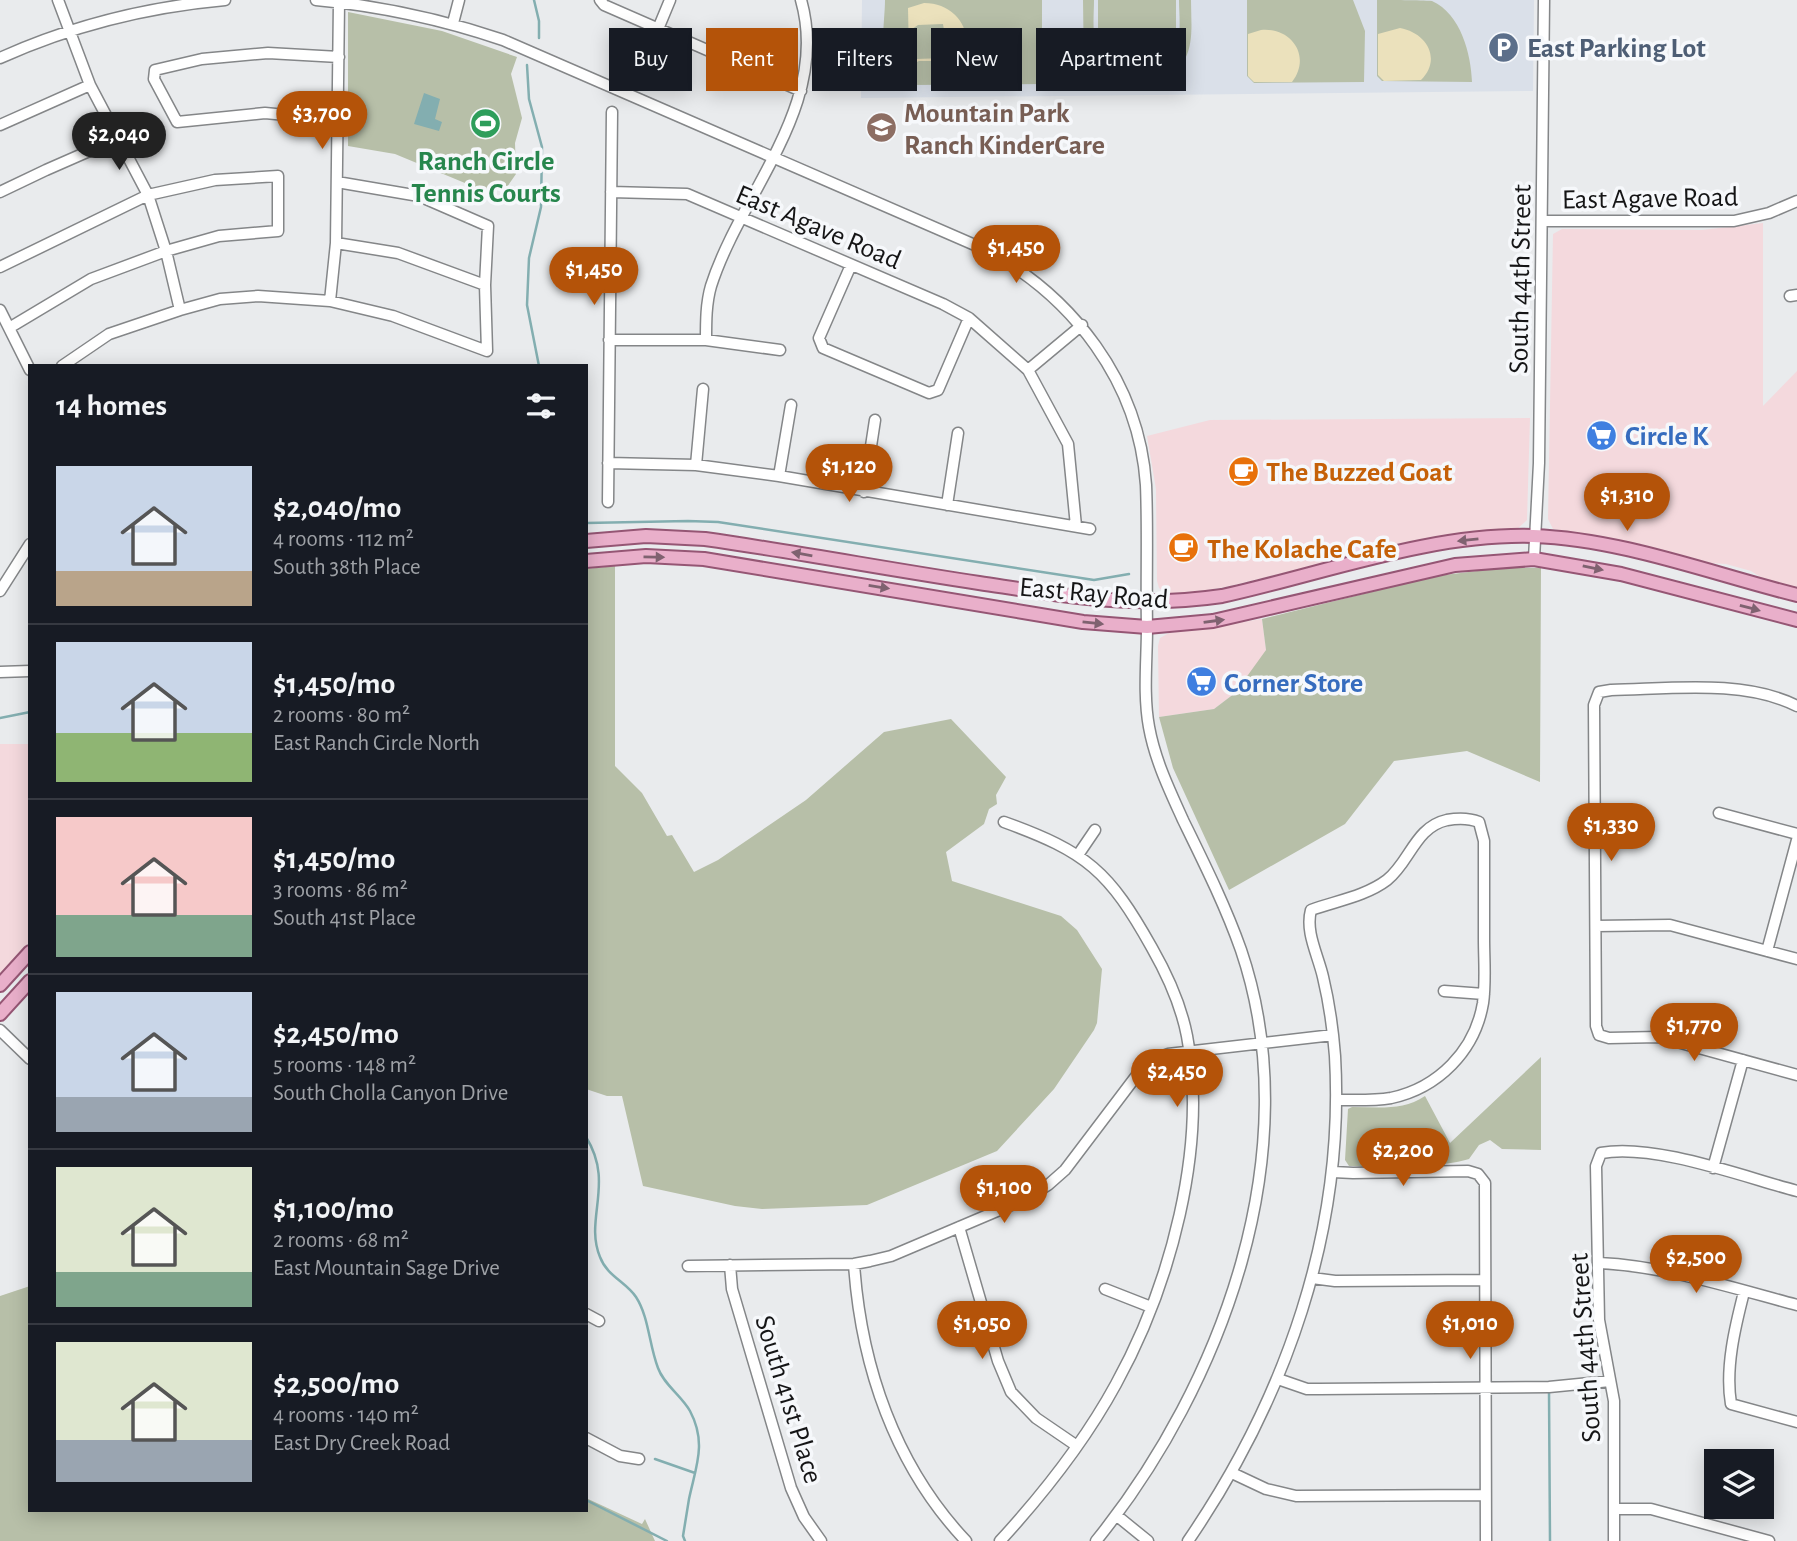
<!DOCTYPE html>
<meta charset="utf-8">
<style>
body{margin:0;font-family:"Alegreya Sans",sans-serif;background:#242831;color:#f1f3f6;height:100vh;display:flex;flex-direction:column;font-size:26px;white-space:nowrap}
*{box-sizing:border-box;margin:0}
p{font-size:23px;color:#9ea1a6}
.icon{flex:none;width:38px;height:38px;fill:none;stroke:currentColor;stroke-width:2;stroke-linecap:round;stroke-linejoin:round}
.map{position:relative;flex:1;overflow:hidden}
.drawer{position:absolute;left:28px;top:364px;width:560px;height:1148px;display:flex;flex-direction:column;background:#171b24;border-radius:0px;box-shadow:0 4px 18px #0003}
.drawer>*{flex:none}
.guide{position:absolute;left:609px;top:28px;width:665px;height:63px;display:flex;gap:14px}
.buttons{position:absolute;left:1704px;top:1449px;display:grid;gap:14px}
.buttons a{display:grid;place-items:center;width:70px;height:70px;border-radius:0px;background:#171b24;box-shadow:0 4px 18px #0003;font-size:35px}
.price{position:absolute;translate:-50% -60px;padding:0 16px;border-radius:24px;background:#b45309;color:#fff;font-size:23px;line-height:46px;filter:drop-shadow(0 2px 4px #0008)}
.price::after{content:'';position:absolute;left:50%;top:42px;width:21px;height:16px;margin-left:-10px;background:inherit;clip-path:polygon(0 0,100% 0,50% 100%)}
.price.selected{background:#222;color:#fff}
ul{padding:0;list-style:none}
li{display:flex;align-items:center;gap:21px;height:175px;padding:0 28px}
li+li{border-top:2px solid #363941}
li span{display:grid;place-items:center;flex:none;width:196px;height:140px;border-radius:0px;color:#555}
li>.icon{margin-inline-start:auto}
span .icon{width:84px;height:84px;fill:#fffc;stroke-width:1}
li b{font-size:30px}
h2{display:flex;justify-content:space-between;align-items:center;height:84px;padding:0 28px;font-size:30px}
.tag{padding:0 24px;border-radius:0px;background:#171b24;box-shadow:0 4px 18px #0003;font-size:24px;line-height:63px}
.tag.selected{background:#b45309;color:#fff}
.map>svg:first-child{display:block}
</style>
<div class="map">
<svg width="1797" height="1541" viewBox="0 0 1797 1541">
<rect width="100%" height="100%" fill="#e9ebed"/>
<path fill="#f4d9dd" d="M1763,223V406L1797,371V587L1767,581L1751,571L1726,564L1694,562L1601,537L1553,529L1548,519L1553,234L1562,229L1702,230Z
M1530,418L1527,520L1517,529L1428,538L1230,586L1190,593L1172,595L1164,592L1159,588L1157,581L1156,489L1147,436L1210,420Z
M1262,619L1266,650L1260,662L1235,693L1214,709L1159,717L1158,646L1160,638L1169,633Z
M0,744H30V941L0,974Z"/>
<path fill="#dae0e9" d="M862,0H1534L1533,91L861,98Z"/>
<path fill="#b7bfa8" d="M885,0H1042V84L910,85C873,80 885,28 885,0Z
M1083,0H1094C1094,14 1092,30 1096,43C1108,80 1160,84 1175,48C1182,34 1179,16 1179,0H1191C1191,20 1194,42 1185,59C1165,94 1120,91 1095,66V74H1084Z
M1098,0H1176V36L1098,37Z
M1247,0H1353L1365,31L1364,82L1254,83L1247,76Z
M1377,0C1390,0 1420,0 1432,1C1461,14 1471,54 1472,82L1382,81L1377,76Z
M348,12L442,31L517,57L511,74L522,118L515,143L516,174L507,187L489,193L395,154L348,146Z
M615,566V766L642,793L667,836L672,835L694,872L718,860L806,800L884,732L951,719L1006,777L996,795L997,804L989,809L984,824L946,852L952,881L1061,916L1077,930L1102,969L1097,1023L1094,1030L1054,1089L997,1151L867,1205L762,1209L735,1206L643,1186L622,1096H607L586,1089V569Z
M1502,568H1541L1540,782L1467,751L1394,761L1345,824L1229,890L1173,768L1159,717L1214,709L1235,693L1266,650L1262,619L1436,576Z
M1541,1057V1150L1502,1149L1490,1140L1479,1145L1469,1159C1442,1168 1379,1167 1349,1166L1345,1160L1348,1109L1352,1107C1378,1107 1403,1111 1425,1096L1450,1143Z
M30,1286V1510H586V1498L642,1524L645,1519L655,1541H0V1296Z"/>
<path fill="#ebe1bc" fill-rule="evenodd" d="M924,3C956,3 976,32 962,61H919L910,65L906,62L909,55L908,8ZM943,24L947,49L945,58L916,59L912,55V29L918,25Z
M1400,28C1427,33 1442,59 1421,80L1384,81L1378,75V34Z
M1261,30C1291,27 1312,56 1292,82H1254L1248,76V34Z"/>
<path fill="#83aeb0" d="M424,93L440,99L435,119L442,122L439,131L414,124Z"/>
<g fill="none" stroke-linecap="round" stroke-linejoin="round">
<path stroke="#83aeb0" stroke-width="2.5" d="M534,0L539,21V38
M527,65L529,99L542,147L541,207L529,258L527,305L539,366
M586,523L688,521L718,522L1094,580L1129,574
M0,718L30,712
M586,1137C615,1183 584,1219 600,1257C607,1276 626,1282 636,1297C649,1317 649,1345 658,1368C664,1385 681,1395 690,1411C707,1443 696,1466 689,1499C687,1511 685,1524 683,1536L685,1541
M1549,1391L1550,1541
M655,1459L695,1473
M586,1500L667,1541"/>
<defs>
<path id="minor" d="M58,0L90,85L148,195L166,251L180,310
M316,0C381,6 441,19 503,40L984,249C1073,296 1139,382 1146,485C1148,532 1146,580 1147,627C1147,660 1143,694 1149,727C1155,760 1169,789 1183,820C1204,863 1225,905 1241,950C1309,1150 1223,1384 1096,1541
M600,0L604,5L801,91
M453,23L459,0
M658,29L670,0
M0,58C71,26 147,7 225,0
M338,120L265,113L177,122L154,79L155,70L202,59L268,53L339,57
M0,125L90,85
M0,192L46,170L119,138
M611,192L687,194L943,304L969,318L1028,370L1068,444L1076,526
M1542,221H1734L1769,213L1797,201
M336,243L398,253L485,285
M851,265L819,338L823,348L929,393L938,390L969,318
M0,267L148,195L215,180L278,176V231L219,236L166,251L91,279L9,328
M1790,296L1797,295
M330,301L336,243L339,2
M0,310L30,370
M609,340H706L780,350
M706,340C706,322 706,303 711,286C741,192 831,105 801,0
M62,366L109,334L180,310L220,299L258,296L330,301L393,316L487,351L485,285L488,226L419,196L337,182
M1028,370L1082,325
M608,463L696,465L779,476L1090,529
M696,465L703,389
M779,476L791,405
M864,492L875,420
M608,502L612,112
M947,505L958,433
M1534,559L1539,463L1544,0
M0,591L30,544
M0,672L30,671
M1797,706C1744,679 1669,689 1611,690L1599,692L1594,705L1596,1026L1599,1035L1609,1038L1659,1037L1797,1075
M1719,813L1797,834
M1078,855L1095,830
M1596,926L1670,925L1797,959
M1767,951L1797,840
M1444,991L1484,994
M0,1030L30,1059
M1713,1168L1743,1060
M1333,1172L1353,1173L1468,1171L1478,1174L1485,1183L1486,1541
M959,1227L998,1361L1011,1392L1036,1418L1077,1446
M1599,1263C1665,1266 1733,1288 1797,1305
M854,1264C861,1366 895,1466 966,1541
M730,1265L732,1289L791,1488L804,1517L821,1541
M688,1266L854,1264L870,1261L891,1256L1023,1200L1048,1185L1065,1170L1140,1071L1157,1058L1168,1054L1333,1035
M1312,1278L1335,1281L1485,1280
M1105,1289L1151,1307
M1744,1292C1735,1327 1725,1368 1731,1404L1797,1422
M586,1314L599,1321
M1278,1379L1307,1389H1319L1549,1387L1610,1381
M586,1438L620,1456L639,1459
M1232,1473L1266,1489L1296,1496L1485,1495
M1614,1509H1651L1769,1541
M1116,1515L1148,1541
M1000,1541C1044,1493 1085,1441 1116,1384C1170,1286 1208,1147 1187,1036C1181,1005 1168,976 1152,948C1109,871 1087,852 1004,822
M1188,1541C1286,1398 1345,1230 1335,1056C1333,1030 1329,1002 1323,977C1318,955 1305,932 1311,910C1336,901 1366,896 1387,880C1410,862 1415,827 1447,820C1458,818 1469,818 1479,822L1484,841C1484,874 1484,906 1484,939C1484,960 1486,982 1483,1003C1475,1051 1438,1088 1391,1098C1373,1101 1354,1100 1337,1100
M1614,1541V1401L1599,1320L1596,1166L1601,1153C1654,1143 1744,1177 1797,1191"/>
<path id="major" d="M586,541L646,536L705,539C796,552 887,569 979,583C1066,596 1133,609 1222,596C1322,574 1431,533 1533,536C1622,539 1712,574 1797,595
M586,561L646,556L704,559L1083,622L1147,627L1213,621L1455,565L1534,559L1621,574L1797,620
M0,985L30,952
M0,1014L30,981"/>
</defs>
<use href="#minor" stroke="#848688" stroke-width="13"/>
<use href="#major" stroke="#955674" stroke-width="16"/>
<use href="#minor" stroke="#fff" stroke-width="10"/>
<use href="#major" stroke="#e9afca" stroke-width="12"/>
</g>
<defs><path id="oneway-solid" d="M-6-.8H1V-3.2L6.5 0L1 3.2V.8H-6Z" transform="scale(1.75)"/></defs>
<g fill="#7f6270">
<use href="#oneway-solid" transform="translate(1468 540) rotate(174)"/>
<use href="#oneway-solid" transform="translate(802 554) rotate(-170)"/>
<use href="#oneway-solid" transform="translate(654 557) rotate(1)"/>
<use href="#oneway-solid" transform="translate(1593 568) rotate(12)"/>
<use href="#oneway-solid" transform="translate(879 587) rotate(9)"/>
<use href="#oneway-solid" transform="translate(1750 608) rotate(15)"/>
<use href="#oneway-solid" transform="translate(1214 621) rotate(-8)"/>
<use href="#oneway-solid" transform="translate(1093 623) rotate(6)"/>
</g>
<defs>
<symbol id="parking-disc" viewBox="-11 -11 22 22"><circle r="9.5" fill="#5c6f8a" stroke="#f6f8fb"/><path d="M-3.5-5.5H1a3.5 3.5 0 0 1 0 7H-1V5.5H-3.5ZM-1-3.4V-.6H.8a1.4 1.4 0 0 0 0-2.8Z" fill="#fff"/></symbol>
<symbol id="stadium-disc" viewBox="-11 -11 22 22"><circle r="9.5" fill="#2e9e5b" stroke="#f6f8fb"/><path d="M0-5a6.5 5 0 1 0 0 10a6.5 5 0 1 0 0-10ZM-3.5-1.8h7v3.6h-7Z" fill="#fff"/></symbol>
<symbol id="school-disc" viewBox="-11 -11 22 22"><circle r="9.5" fill="#8d6e63" stroke="#f6f8fb"/><path d="M0-5L7-2L0 1L-7-2ZM-4 1L0 2.5L4 1V4Q0 6-4 4Z" fill="#fff"/></symbol>
<symbol id="supermarket-disc" viewBox="-11 -11 22 22"><circle r="9.5" fill="#3f7fe0" stroke="#f6f8fb"/><path d="M-6-5.5h2.5l.6 2H6L4.5 2H-2.5L-4.4-4H-6ZM-1.5 3.2a1.3 1.3 0 1 0 .1 0ZM3 3.2a1.3 1.3 0 1 0 .1 0Z" fill="#fff"/></symbol>
<symbol id="cafe-disc" viewBox="-11 -11 22 22"><circle r="9.5" fill="#e8710a" stroke="#f6f8fb"/><path d="M-5.5-4.5H6V0H3Q3 3.5 0 3.5H-2.5Q-5.5 3.5-5.5 0ZM3-3.2v2h1.7v-2ZM-6 4.5H4V6H-6Z" fill="#fff"/></symbol>
</defs>
<g fill-rule="evenodd">
<use href="#parking-disc" x="1486" y="30" width="35" height="35"/>
<use href="#stadium-disc" x="468" y="106" width="35" height="35"/>
<use href="#school-disc" x="864" y="110" width="35" height="35"/>
<use href="#supermarket-disc" x="1584" y="418" width="35" height="35"/>
<use href="#cafe-disc" x="1226" y="454" width="35" height="35"/>
<use href="#cafe-disc" x="1166" y="530" width="35" height="35"/>
<use href="#supermarket-disc" x="1184" y="664" width="35" height="35"/>
</g>
<g text-anchor="middle" stroke-width="7" stroke-linejoin="round" paint-order="stroke">
<g font-size="28" font-weight="bold" fill="#4e5e75" stroke="#f6f8fb" text-anchor="start">
<text x="1527" y="57">East Parking Lot</text>
</g>
<g font-size="28" font-weight="bold" fill="#785e54" stroke="#f6f8fb" text-anchor="start">
<text x="904" y="122">Mountain Park<tspan x="904" dy="32">Ranch KinderCare</tspan></text>
</g>
<g font-size="28" font-weight="bold" fill="#27864d" stroke="#f6f8fb">
<text x="486" y="170">Ranch Circle<tspan x="486" dy="32">Tennis Courts</tspan></text>
</g>
<g font-size="28" fill="#151516" stroke="#f6f8fb">
<text transform="translate(1650 197) rotate(-1)" y="10">East Agave Road</text>
<text transform="translate(819 226) rotate(23)" y="10">East Agave Road</text>
<text transform="translate(1519 279) rotate(-89)" y="10">South 44th Street</text>
<text transform="translate(1094 592) rotate(5)" y="10">East Ray Road</text>
<text transform="translate(1584 1348) rotate(-94)" y="10">South 44th Street</text>
<text transform="translate(790 1399) rotate(73)" y="10">South 41st Place</text>
</g>
<g font-size="28" font-weight="bold" fill="#366cbe" stroke="#f6f8fb" text-anchor="start">
<text x="1625" y="445">Circle K</text>
<text x="1224" y="692">Corner Store</text>
</g>
<g font-size="28" font-weight="bold" fill="#c56008" stroke="#f6f8fb" text-anchor="start">
<text x="1266" y="481">The Buzzed Goat</text>
<text x="1207" y="558">The Kolache Cafe</text>
</g>
</g>
</svg>
<div class="buttons">
<a><svg class="icon" aria-label="layers" viewBox="0 0 24 24"><path d="M12 4l9 5-9 5-9-5zM3 14l9 5 9-5"/></svg></a>
</div>
<b class="price" style="left:322px;top:151px">$3,700</b>
<b class="price selected" style="left:119px;top:172px">$2,040</b>
<b class="price" style="left:1016px;top:285px">$1,450</b>
<b class="price" style="left:594px;top:307px">$1,450</b>
<b class="price" style="left:849px;top:504px">$1,120</b>
<b class="price" style="left:1627px;top:533px">$1,310</b>
<b class="price" style="left:1611px;top:863px">$1,330</b>
<b class="price" style="left:1694px;top:1063px">$1,770</b>
<b class="price" style="left:1177px;top:1109px">$2,450</b>
<b class="price" style="left:1403px;top:1188px">$2,200</b>
<b class="price" style="left:1004px;top:1225px">$1,100</b>
<b class="price" style="left:1696px;top:1295px">$2,500</b>
<b class="price" style="left:982px;top:1361px">$1,050</b>
<b class="price" style="left:1470px;top:1361px">$1,010</b>
<div class="guide">
<a class="tag">Buy</a>
<a class="tag selected">Rent</a>
<a class="tag">Filters</a>
<a class="tag">New</a>
<a class="tag">Apartment</a>
</div>
<section class="drawer">
<h2>14 homes<svg class="icon" aria-label="filters" viewBox="0 0 24 24"><path d="M4 7h16M4 17h16"/><circle cx="9" cy="7" r="2"/><circle cx="15" cy="17" r="2"/></svg></h2>
<ul>
<li><span style="background:linear-gradient(#c9d6e8 75%,#b9a48a 0)"><svg class="icon" aria-label="home" viewBox="0 0 24 24"><path d="M3 11l9-7 9 7M6 9v11h12V9"/></svg></span><div><b>$2,040/mo</b><p>4 rooms · 112 m²</p><p>South 38th Place</p></div></li>
<li><span style="background:linear-gradient(#c9d6e8 65%,#8fb573 0)"><svg class="icon" aria-label="home" viewBox="0 0 24 24"><path d="M3 11l9-7 9 7M6 9v11h12V9"/></svg></span><div><b>$1,450/mo</b><p>2 rooms · 80 m²</p><p>East Ranch Circle North</p></div></li>
<li><span style="background:linear-gradient(#f6c9c9 70%,#7fa58c 0)"><svg class="icon" aria-label="home" viewBox="0 0 24 24"><path d="M3 11l9-7 9 7M6 9v11h12V9"/></svg></span><div><b>$1,450/mo</b><p>3 rooms · 86 m²</p><p>South 41st Place</p></div></li>
<li><span style="background:linear-gradient(#c9d6e8 75%,#9aa5b1 0)"><svg class="icon" aria-label="home" viewBox="0 0 24 24"><path d="M3 11l9-7 9 7M6 9v11h12V9"/></svg></span><div><b>$2,450/mo</b><p>5 rooms · 148 m²</p><p>South Cholla Canyon Drive</p></div></li>
<li><span style="background:linear-gradient(#dfe7d0 75%,#7fa58c 0)"><svg class="icon" aria-label="home" viewBox="0 0 24 24"><path d="M3 11l9-7 9 7M6 9v11h12V9"/></svg></span><div><b>$1,100/mo</b><p>2 rooms · 68 m²</p><p>East Mountain Sage Drive</p></div></li>
<li><span style="background:linear-gradient(#dfe7d0 70%,#9aa5b1 0)"><svg class="icon" aria-label="home" viewBox="0 0 24 24"><path d="M3 11l9-7 9 7M6 9v11h12V9"/></svg></span><div><b>$2,500/mo</b><p>4 rooms · 140 m²</p><p>East Dry Creek Road</p></div></li>
</ul>
</section>
</div>
